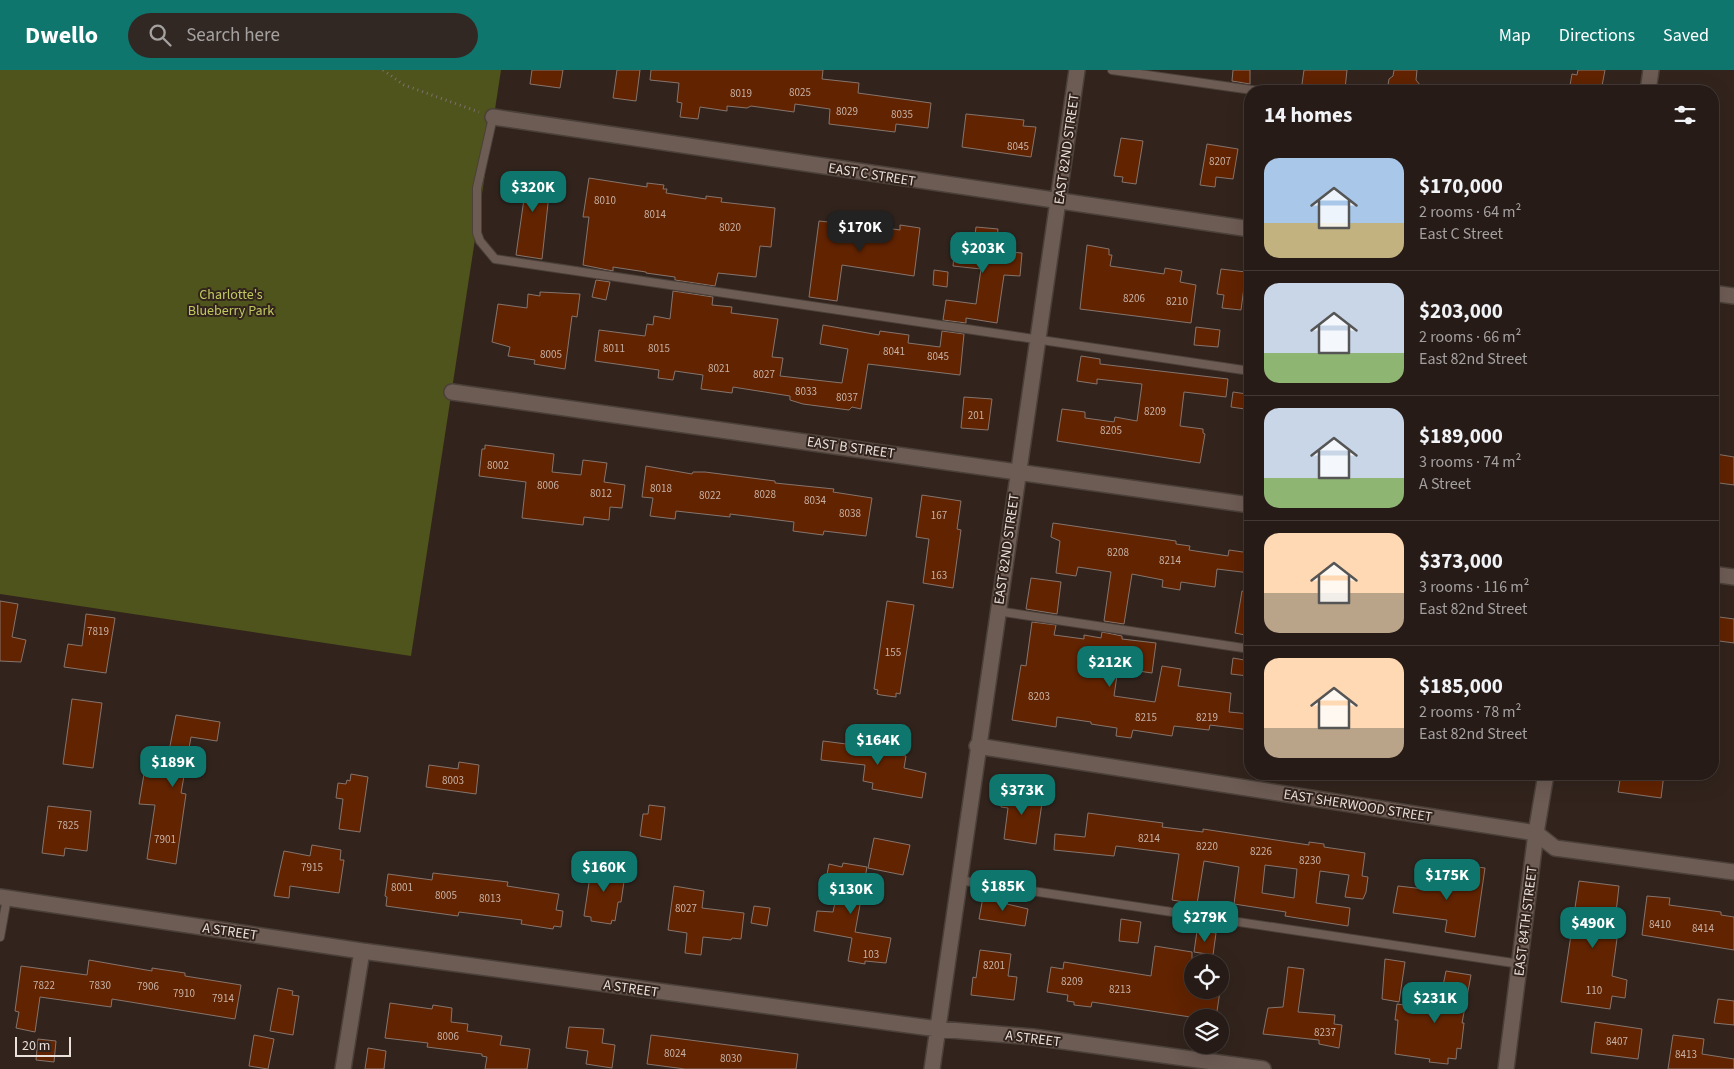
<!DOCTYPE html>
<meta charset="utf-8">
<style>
body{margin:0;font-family:"Source Sans 3",sans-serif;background:#322823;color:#f1f3f6;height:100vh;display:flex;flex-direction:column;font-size:19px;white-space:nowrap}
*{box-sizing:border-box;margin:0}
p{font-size:16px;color:#a4a1a1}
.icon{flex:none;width:28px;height:28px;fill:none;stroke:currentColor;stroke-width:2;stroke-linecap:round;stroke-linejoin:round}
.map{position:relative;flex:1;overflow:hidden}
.sheet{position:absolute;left:1244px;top:15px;width:475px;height:695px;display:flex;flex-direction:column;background:#261b16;border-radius:20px;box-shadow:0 5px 20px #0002,0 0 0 1px #423935}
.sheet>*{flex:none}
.tools{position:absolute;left:1184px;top:884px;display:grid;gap:10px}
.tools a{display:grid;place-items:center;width:45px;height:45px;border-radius:50%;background:#261b16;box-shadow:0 5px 20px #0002,0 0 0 1px #423935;font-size:25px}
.scale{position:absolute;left:15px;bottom:12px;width:56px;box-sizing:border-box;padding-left:5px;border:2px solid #eae0dc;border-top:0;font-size:14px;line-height:18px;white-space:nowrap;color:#eae0dc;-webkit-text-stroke:4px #32241d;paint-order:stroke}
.price{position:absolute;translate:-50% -42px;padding:0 11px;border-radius:10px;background:#0f766e;color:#fff;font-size:16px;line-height:32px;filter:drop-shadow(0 1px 2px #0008)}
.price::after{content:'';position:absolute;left:50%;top:30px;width:15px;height:11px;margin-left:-8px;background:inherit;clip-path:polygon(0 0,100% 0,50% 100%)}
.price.current{background:#222;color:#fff}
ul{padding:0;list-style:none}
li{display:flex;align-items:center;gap:15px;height:125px;padding:0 20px}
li+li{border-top:1px solid #423935}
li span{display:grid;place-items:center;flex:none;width:140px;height:100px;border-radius:15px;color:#555}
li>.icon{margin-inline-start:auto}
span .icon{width:60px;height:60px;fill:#fffc;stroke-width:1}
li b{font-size:21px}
h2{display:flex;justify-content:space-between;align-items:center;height:60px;padding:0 20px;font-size:21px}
header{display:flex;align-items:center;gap:30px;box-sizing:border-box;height:70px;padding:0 25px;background:#0f766e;color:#fff}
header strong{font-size:24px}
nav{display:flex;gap:28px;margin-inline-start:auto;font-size:18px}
.search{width:350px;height:45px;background:#322823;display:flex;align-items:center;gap:12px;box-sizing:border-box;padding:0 18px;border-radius:28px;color:#a4a1a1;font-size:19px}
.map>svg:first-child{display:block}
</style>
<header>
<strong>Dwello</strong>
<div class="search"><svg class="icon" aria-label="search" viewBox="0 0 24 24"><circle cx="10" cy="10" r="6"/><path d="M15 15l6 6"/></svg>Search here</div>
<nav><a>Map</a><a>Directions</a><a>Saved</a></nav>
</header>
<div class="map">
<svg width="1734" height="999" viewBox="0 0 1734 999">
<rect width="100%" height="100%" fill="#32241d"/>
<path fill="#4f531c" d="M0,0H501L411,586L0,524Z"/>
<path fill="#612300" stroke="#86746c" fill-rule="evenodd" d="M532,0H563L560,18L530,14Z
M617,0H640L636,31L613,28Z
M651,0H823L822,9L859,13L858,23L931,33L928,58L896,54L895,62L829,54L830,39L795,34L794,42L751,36L747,38L727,36V41L700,37L698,49L680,47L682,33L677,32L679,13L650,10Z
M1233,0H1250V14L1232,11Z
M1304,0H1347L1345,19L1317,15L1316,21H1301Z
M1394,0H1417L1416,10L1425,21H1387L1389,9L1393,6Z
M1578,0H1605L1601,21H1569L1572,4L1577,5Z
M966,44L1024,50L1023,56L1036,57L1031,87L962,77Z
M1121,68L1143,71L1136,114L1122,112L1123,107L1114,106Z
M1207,74L1238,79L1233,109L1216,107L1215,117L1200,115Z
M517,103L551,106L542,189L516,185L524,129L514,127Z
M589,108L647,117V113L664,115L663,119H667L666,123L706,129V126L722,128L721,132L775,138L771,177L760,176L756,207L718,203L715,216L675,210V207L646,203V202L613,197V201L583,195L589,147H583Z
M829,150L900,160V155L920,158L914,206L842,195L837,231L809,227L819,151L829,152Z
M976,157L998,159L997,169L1012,170L1011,182L1022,183L1020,206L1004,205L997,253L966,248V253L943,250L946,230L976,234L981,199L953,196L956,163L975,165Z
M1087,175L1109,179V185H1112L1110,196L1164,204L1165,198L1182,201L1180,212L1196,215L1191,253L1080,239Z
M1221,199L1246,202L1241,240L1222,238L1224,225L1217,224Z
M934,200L948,202L947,217L933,215Z
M596,210L610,212L606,230L592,227Z
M673,221L713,227L712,235L732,237L731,243L778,249L772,287L783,288L780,306L842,313L848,279L820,274L823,255L879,265L880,261L909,265L908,273L940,277L942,261L964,264L960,305L868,294L861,339L852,337L849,340L803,334L790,330V326L733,317L732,323L701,319L703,305L675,301L673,310L658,308L659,300L595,291L599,260L645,266L647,254L653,255L654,246L670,249Z
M540,222L580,224L577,247L572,246L565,299L534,294L535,290L508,286L510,277L492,272L498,234L527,238L528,224L540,226Z
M1196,257L1220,260L1218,277L1194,275Z
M1081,286L1100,289V294L1228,309L1226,327L1184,322L1180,356L1203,359V363L1205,364L1200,393L1057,371L1062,339L1085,342V348L1114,352L1115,347L1137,351L1142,314L1097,309V314L1077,311Z
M1233,322L1247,324L1245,339L1231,337Z
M964,327L992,329L988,360L961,358Z
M485,375L554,384L552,402L581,405L583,390L607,393L604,412L625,415L622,438L610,437L609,450L584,447L583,455L522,448L526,412L479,406L482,379H485Z
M1716,384L1734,387V415L1712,412Z
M646,396L692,404L693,402H705L775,411V413L834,419L833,422L872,428L866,466L824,461L823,465L793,461L794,452L730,444V447L676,441L675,449L650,446L653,428L642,427Z
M922,425L961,431L957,459L961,460L953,518L923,513L929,469L916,467Z
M1053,453L1176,471V474L1190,476L1189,480L1228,486L1229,480L1250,483V503L1217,499L1215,517L1181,512L1180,520L1162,517L1163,510L1132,504L1124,554L1104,551L1111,502L1078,497L1076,506L1056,503L1060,471L1051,467Z
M1031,508L1061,512L1057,544L1026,539Z
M1242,521L1250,522V566L1235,563Z
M0,531L18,534L12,567L26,570L21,592L0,591Z
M887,531L914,535L900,624L896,623V627L881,625L877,624L878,620L874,619Z
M86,544L115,548L106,603L64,597L68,574L82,576Z
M1712,546L1734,549V573L1712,570Z
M1032,552L1056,555L1054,565L1084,569V565L1101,568L1102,562L1122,566V569L1156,573L1152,603L1118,598L1114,626L1155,632L1162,596L1181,599L1178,616L1231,623L1229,642L1250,644V660L1210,655L1209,660L1174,656L1172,666L1133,660L1131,668L1116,666L1117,658L1091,654V652L1057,647L1056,657L1012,650L1021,595L1026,596Z
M1233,588L1250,591L1248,606L1231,604Z
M72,629L102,633L93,698L63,694Z
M176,645L220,652L217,671L191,667L181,723L186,724L176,794L147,789L155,735L139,734L144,704L164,707Z
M854,670L887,673L886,683L906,686L904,698L926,703L922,728L872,719L873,713L863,711L865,695L821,690L823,671L854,675Z
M459,692L479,695L476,724L426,717L429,695L458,699Z
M351,704L368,707L360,762L339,759L343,729L336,728L338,713L346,714L347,710L350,711Z
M1621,704H1664L1661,728L1618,722Z
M1003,720L1043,726L1036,774L1004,769L1008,738L1001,737Z
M649,735L665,737L661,770L640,766L643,744H648Z
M48,736L91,741L87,781L65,778L64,786L42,783Z
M1088,743L1163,753L1162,757L1203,762V759L1309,775V772L1324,774V777L1365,783L1362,806L1368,807L1366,822L1363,829L1345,827L1349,805L1320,801L1316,833L1350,838L1348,856L1285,846L1286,842L1234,834L1239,797L1204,791L1197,834L1172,830L1179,784L1116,776L1114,786L1054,780L1055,764L1085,767ZM1265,795L1297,799L1294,828L1262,823Z
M874,768L910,775L903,805L868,798Z
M312,775L341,780L340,790H344L339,823L290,816L289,828L274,826L284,781L310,786Z
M592,793L626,798L621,832H618L615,851L612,850L611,854L591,851V847L584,846Z
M843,793L867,797L855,862L891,868L886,893L865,891V894L848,891L852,868L814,861L817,841L833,842L838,819L826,810L829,794L842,797Z
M1454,794L1485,798L1475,867L1445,862L1447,850L1393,843L1398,816L1451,822Z
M433,803L508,812L507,816L559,824L556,840L563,841L561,857L554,856L553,859L521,854L522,850L459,842L458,846L386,836L387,827L385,826L388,804L432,810Z
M1579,811L1619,816L1614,860L1618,861L1612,906L1627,910L1625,928L1612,926L1610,939L1561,932Z
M674,816L704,821L702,838L744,843L741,869L732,868L731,870L703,867L701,885L685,883L687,863L668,860Z
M1647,826L1670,828L1669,835L1721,842V845L1734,847V880L1642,865Z
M983,827L1007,832V834L1028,839L1025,856L979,849Z
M754,836L770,838L767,856L751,853Z
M1121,849L1141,852L1138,873L1119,871Z
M1197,861L1216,863L1213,885L1194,882Z
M1155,876L1192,882V920L1220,921L1216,948H1197L1092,932L1091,937L1074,935V932L1067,931L1068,925L1047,922L1051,897L1063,899L1064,892L1151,906Z
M980,880L1011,884L1008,906L1017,907L1014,930L971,925L973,907L976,908Z
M1385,889L1405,892L1399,932L1382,929Z
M89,890L152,901V898L185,903V906L241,915L235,949L112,929L111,937L40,927L35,962L16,958L19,942L15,941L21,896L87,905Z
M1288,897L1304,899L1298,942L1335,945L1334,954L1342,955L1339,978L1319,974V970L1263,964L1268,938L1283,937Z
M1446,901L1471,905L1462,953H1464L1461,979L1457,978L1456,989L1448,988V994L1429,992L1430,989L1395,984L1398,950H1395L1397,934L1438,940Z
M278,918L293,921L292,925L299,926L293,965L270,961Z
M1718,929L1734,931V955L1714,953Z
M390,933L432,939L433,935L452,938L451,952L468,954L467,961L502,966L500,975L530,979L527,999H485L487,987L482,986V984L427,977L428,973L385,968Z
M1595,952L1642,959L1638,989L1591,983Z
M569,957L604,959L602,973L615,975L612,998L586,994L588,981L566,978Z
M254,965L274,969L268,999L249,996Z
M651,965L798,984L796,999H685L647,994Z
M1673,965L1704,969L1702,984L1734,989V999H1668Z
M38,969L56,971L54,992L36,990Z
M368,978L386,981L384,999H365Z"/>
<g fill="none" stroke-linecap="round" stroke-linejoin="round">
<defs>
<path id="lane" d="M1112,0L1259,21
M493,47L477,118V163L480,171L495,189L1250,301
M997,541L1250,579
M958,810L1520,894
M0,867L7,828"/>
<path id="street" d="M493,47L1250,159
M1712,223L1734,226
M452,322L1250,435
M1712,504L1734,507
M977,676L1536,763L1555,778L1734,802
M0,827L362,881L938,959L1033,967L1263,999
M343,999L362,881
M932,999L1077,0"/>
<path id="secondary" d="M1648,21L1651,0
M1506,999L1536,763L1546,704"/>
</defs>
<use href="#lane" stroke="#4b403a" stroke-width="10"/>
<use href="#street" stroke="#4b403a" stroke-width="18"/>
<use href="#secondary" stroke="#4b403a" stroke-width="18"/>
<path stroke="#7e726c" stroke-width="3" stroke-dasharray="1 4" stroke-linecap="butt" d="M383,0L404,15L479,42"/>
<use href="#lane" stroke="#6d5c54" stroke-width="8"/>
<use href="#street" stroke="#6d5c54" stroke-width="15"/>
<use href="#secondary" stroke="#6d5c54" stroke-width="15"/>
</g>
<g text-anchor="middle" stroke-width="4" stroke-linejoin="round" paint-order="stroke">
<g font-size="11" fill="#c8b1a5">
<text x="800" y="26">8025</text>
<text x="741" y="27">8019</text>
<text x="847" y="45">8029</text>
<text x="902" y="48">8035</text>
<text x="1018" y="80">8045</text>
<text x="1220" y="95">8207</text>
<text x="605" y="134">8010</text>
<text x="655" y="148">8014</text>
<text x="730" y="161">8020</text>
<text x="1134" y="232">8206</text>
<text x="1177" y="235">8210</text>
<text x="614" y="282">8011</text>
<text x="659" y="282">8015</text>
<text x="894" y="285">8041</text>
<text x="551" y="288">8005</text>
<text x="938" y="290">8045</text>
<text x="719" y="302">8021</text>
<text x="764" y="308">8027</text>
<text x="806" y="325">8033</text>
<text x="847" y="331">8037</text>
<text x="1155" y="345">8209</text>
<text x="976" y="349">201</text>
<text x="1111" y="364">8205</text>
<text x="498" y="399">8002</text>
<text x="548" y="419">8006</text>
<text x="661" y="422">8018</text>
<text x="601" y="427">8012</text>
<text x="765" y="428">8028</text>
<text x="710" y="429">8022</text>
<text x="815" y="434">8034</text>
<text x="850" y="447">8038</text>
<text x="939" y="449">167</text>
<text x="1118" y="486">8208</text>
<text x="1170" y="494">8214</text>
<text x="939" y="509">163</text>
<text x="98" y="565">7819</text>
<text x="893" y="586">155</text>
<text x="1039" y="630">8203</text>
<text x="1146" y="651">8215</text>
<text x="1207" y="651">8219</text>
<text x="453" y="714">8003</text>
<text x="68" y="759">7825</text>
<text x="1149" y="772">8214</text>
<text x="165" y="773">7901</text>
<text x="1207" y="780">8220</text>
<text x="1261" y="785">8226</text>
<text x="1310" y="794">8230</text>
<text x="312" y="801">7915</text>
<text x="402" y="821">8001</text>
<text x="446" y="829">8005</text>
<text x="490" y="832">8013</text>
<text x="686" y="842">8027</text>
<text x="1660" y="858">8410</text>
<text x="1703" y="862">8414</text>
<text x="871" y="888">103</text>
<text x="994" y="899">8201</text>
<text x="1072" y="915">8209</text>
<text x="44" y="919">7822</text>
<text x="100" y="919">7830</text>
<text x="148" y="920">7906</text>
<text x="1120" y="923">8213</text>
<text x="1594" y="924">110</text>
<text x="184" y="927">7910</text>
<text x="223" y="932">7914</text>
<text x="1325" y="966">8237</text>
<text x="448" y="970">8006</text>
<text x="1617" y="975">8407</text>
<text x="675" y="987">8024</text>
<text x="1686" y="988">8413</text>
<text x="731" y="992">8030</text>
</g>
<g font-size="14" fill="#eae0dc" stroke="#32241d">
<text transform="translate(1066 79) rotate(-82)" y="5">EAST 82ND STREET</text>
<text transform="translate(872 104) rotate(9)" y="5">EAST C STREET</text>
<text transform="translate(851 377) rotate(8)" y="5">EAST B STREET</text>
<text transform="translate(1006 479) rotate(-82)" y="5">EAST 82ND STREET</text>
<text transform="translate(1358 735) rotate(9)" y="5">EAST SHERWOOD STREET</text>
<text transform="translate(1525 851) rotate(-83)" y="5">EAST 84TH STREET</text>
<text transform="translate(230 861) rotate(8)" y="5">A STREET</text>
<text transform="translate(631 918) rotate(8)" y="5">A STREET</text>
<text transform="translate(1033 968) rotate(7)" y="5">A STREET</text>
</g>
<g font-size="14" fill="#c0c95f" stroke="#32241d">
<text x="231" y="229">Charlotte's<tspan x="231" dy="16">Blueberry Park</tspan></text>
</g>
</g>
</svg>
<div class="tools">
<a><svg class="icon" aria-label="locate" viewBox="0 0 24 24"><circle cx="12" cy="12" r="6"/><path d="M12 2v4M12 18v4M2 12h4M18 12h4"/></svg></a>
<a><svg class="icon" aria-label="layers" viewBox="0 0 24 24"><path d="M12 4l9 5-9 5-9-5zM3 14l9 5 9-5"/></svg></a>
</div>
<div class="scale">20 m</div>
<b class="price" style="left:533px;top:143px">$320K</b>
<b class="price current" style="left:860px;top:183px">$170K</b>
<b class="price" style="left:983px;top:204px">$203K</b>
<b class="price" style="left:1110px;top:618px">$212K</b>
<b class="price" style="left:878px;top:696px">$164K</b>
<b class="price" style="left:173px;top:718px">$189K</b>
<b class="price" style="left:1022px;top:746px">$373K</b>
<b class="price" style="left:604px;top:823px">$160K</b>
<b class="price" style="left:1447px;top:831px">$175K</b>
<b class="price" style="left:1003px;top:842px">$185K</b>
<b class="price" style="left:851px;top:845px">$130K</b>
<b class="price" style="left:1205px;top:873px">$279K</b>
<b class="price" style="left:1593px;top:879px">$490K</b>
<b class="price" style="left:1435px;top:954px">$231K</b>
<section class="sheet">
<h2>14 homes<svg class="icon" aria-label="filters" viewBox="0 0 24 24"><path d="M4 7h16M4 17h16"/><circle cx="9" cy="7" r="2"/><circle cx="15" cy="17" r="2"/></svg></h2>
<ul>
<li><span style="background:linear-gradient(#a9c7e8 65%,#c2b280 0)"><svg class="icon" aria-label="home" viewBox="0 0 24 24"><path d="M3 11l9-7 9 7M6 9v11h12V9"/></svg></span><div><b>$170,000</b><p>2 rooms · 64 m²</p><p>East C Street</p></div></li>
<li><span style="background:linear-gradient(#c9d6e8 70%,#8fb573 0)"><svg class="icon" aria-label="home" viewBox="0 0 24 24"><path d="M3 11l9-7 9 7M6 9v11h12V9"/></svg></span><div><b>$203,000</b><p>2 rooms · 66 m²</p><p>East 82nd Street</p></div></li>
<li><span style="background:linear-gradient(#c9d6e8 70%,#8fb573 0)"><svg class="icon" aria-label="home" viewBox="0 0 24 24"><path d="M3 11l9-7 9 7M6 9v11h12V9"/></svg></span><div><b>$189,000</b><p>3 rooms · 74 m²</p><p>A Street</p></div></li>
<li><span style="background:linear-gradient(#ffd9b3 60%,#b9a48a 0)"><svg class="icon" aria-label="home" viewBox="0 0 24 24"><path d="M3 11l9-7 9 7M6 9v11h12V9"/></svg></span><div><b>$373,000</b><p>3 rooms · 116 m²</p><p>East 82nd Street</p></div></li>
<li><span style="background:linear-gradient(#ffd9b3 70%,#b9a48a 0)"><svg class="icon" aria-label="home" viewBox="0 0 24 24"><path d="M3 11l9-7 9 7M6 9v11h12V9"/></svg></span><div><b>$185,000</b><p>2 rooms · 78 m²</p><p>East 82nd Street</p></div></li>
</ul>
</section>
</div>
